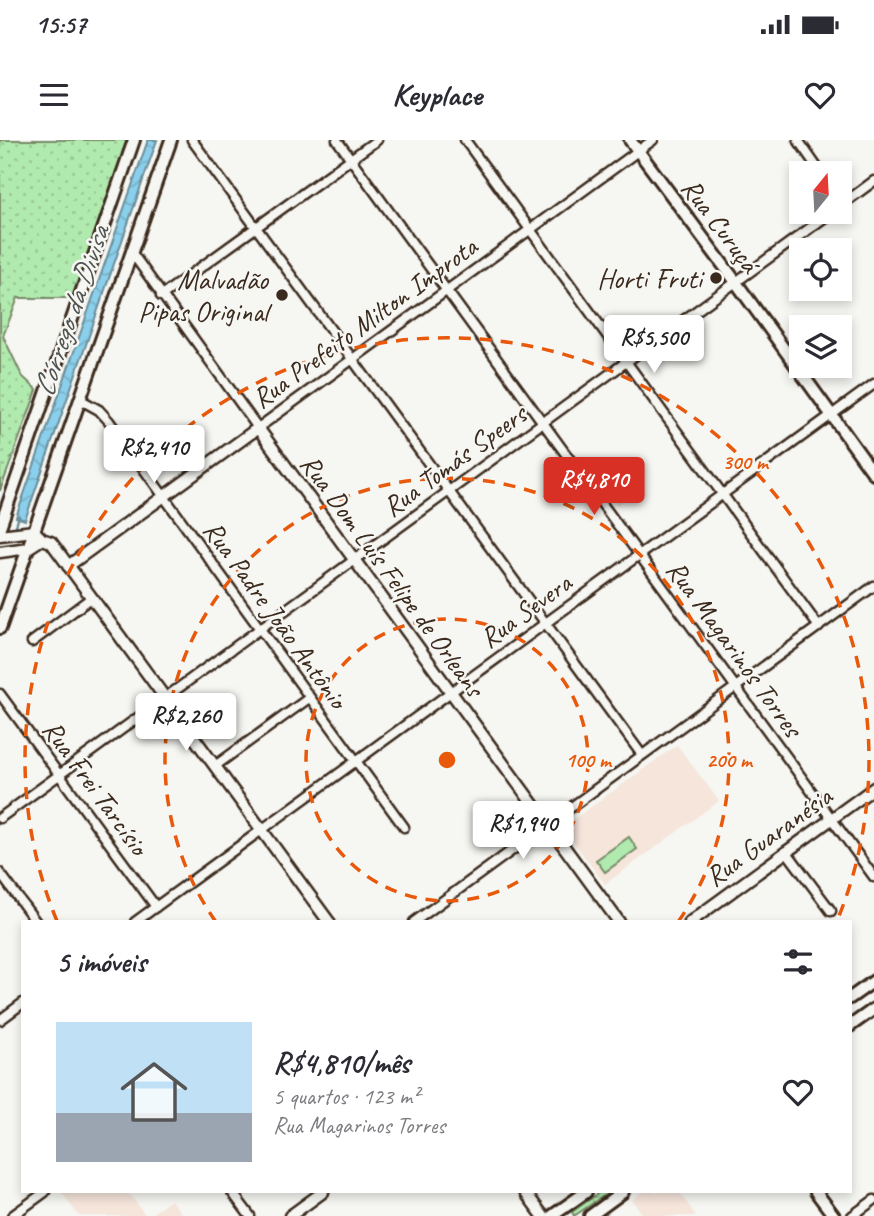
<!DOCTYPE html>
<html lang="pt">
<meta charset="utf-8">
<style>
body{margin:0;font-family:Caveat,sans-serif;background:#f7f7f7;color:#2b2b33;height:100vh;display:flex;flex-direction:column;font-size:26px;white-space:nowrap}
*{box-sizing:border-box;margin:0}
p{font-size:23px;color:#7c7c81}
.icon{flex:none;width:38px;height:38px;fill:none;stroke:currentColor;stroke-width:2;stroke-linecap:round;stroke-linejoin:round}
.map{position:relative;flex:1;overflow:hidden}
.sheet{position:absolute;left:21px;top:780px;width:831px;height:273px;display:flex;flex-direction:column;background:#fff;border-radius:0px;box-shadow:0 4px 10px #0003}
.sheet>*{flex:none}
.needle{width:46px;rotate:18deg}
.buttons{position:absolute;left:789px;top:21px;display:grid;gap:14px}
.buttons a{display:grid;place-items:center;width:63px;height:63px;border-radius:0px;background:#fff;box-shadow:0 4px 10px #0003;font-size:35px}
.price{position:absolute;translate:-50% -60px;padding:0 16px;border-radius:7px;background:#fff;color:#222;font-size:23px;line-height:46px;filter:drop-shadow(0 2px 4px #0008)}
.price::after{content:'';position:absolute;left:50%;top:42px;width:21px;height:16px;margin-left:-10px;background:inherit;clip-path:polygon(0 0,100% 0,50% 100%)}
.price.on{background:#d93025;color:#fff}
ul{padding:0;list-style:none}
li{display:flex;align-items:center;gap:21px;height:175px;padding:0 35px}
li+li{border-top:2px solid #e1e1e2}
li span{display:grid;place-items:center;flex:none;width:196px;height:140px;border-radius:0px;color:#555}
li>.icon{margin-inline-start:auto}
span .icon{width:84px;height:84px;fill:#fffc;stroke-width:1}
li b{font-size:30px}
h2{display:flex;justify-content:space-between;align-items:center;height:84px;padding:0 35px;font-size:30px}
.status{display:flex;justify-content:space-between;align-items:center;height:49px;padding:0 35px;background:#fff;direction:ltr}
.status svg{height:19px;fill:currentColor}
header{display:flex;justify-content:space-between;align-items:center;height:91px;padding:0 35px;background:#fff;font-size:32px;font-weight:700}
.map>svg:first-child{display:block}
</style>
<div class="status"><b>15:57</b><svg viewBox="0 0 49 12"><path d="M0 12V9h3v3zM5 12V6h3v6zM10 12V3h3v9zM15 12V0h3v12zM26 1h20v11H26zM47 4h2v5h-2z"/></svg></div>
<header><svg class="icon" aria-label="menu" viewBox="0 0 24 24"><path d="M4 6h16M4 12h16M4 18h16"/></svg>Keyplace<svg class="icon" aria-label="heart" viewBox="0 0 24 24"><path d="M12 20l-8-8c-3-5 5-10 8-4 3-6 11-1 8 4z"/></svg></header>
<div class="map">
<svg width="874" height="1076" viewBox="0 0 874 1076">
<defs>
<pattern id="grass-tufts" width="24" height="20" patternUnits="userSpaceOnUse" patternTransform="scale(1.75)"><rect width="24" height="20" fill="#b1eaae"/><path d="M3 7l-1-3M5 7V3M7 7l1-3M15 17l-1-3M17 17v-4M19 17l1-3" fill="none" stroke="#99c995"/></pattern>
<pattern id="park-dots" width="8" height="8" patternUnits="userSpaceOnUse" patternTransform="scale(1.75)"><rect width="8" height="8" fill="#b1eaae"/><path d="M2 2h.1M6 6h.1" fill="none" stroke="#99c995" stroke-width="1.8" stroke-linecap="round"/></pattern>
<pattern id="water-waves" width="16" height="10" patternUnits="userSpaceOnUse" patternTransform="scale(1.75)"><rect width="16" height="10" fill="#8acfeb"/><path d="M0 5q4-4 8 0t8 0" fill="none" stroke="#78b2c9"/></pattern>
</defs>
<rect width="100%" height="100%" fill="#f6f6f2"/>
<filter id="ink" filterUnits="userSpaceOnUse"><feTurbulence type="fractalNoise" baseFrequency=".0143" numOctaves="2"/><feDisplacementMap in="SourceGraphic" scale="14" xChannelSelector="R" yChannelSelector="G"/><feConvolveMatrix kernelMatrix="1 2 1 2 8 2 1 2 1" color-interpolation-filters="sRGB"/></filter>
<g filter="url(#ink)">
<path fill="#f5e5db" d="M616,332L633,354L617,365L601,343Z
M677,605L719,661L605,744L565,691L566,685Z
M63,1052H128L146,1076H79L62,1053Z
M642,1052H679L696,1076H644L632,1060Z
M171,1060L183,1076H149L161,1067Z"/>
<path fill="url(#grass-tufts)" stroke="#768a66" stroke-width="2" d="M600,1052H609L574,1076L572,1072Z"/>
<path fill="url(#park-dots)" stroke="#768a66" stroke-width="2" d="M0,0H127L72,158H18L3,196L22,236L37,250L0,351Z"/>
<path fill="#b1eaae" stroke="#768a66" stroke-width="2" d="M629,697L637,709L605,732L596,720Z"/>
<path fill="url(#water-waves)" stroke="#6a8d99" stroke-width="2" d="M148,0H157L25,380L16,377Z"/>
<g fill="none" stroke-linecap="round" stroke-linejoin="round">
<path stroke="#6a8d99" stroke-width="2.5" d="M15,389L19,376"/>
<defs>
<path id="minor" d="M192,0L642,615
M337,0L874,737
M465,0L819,487
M798,0L821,33
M840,66L874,41
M132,113L258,288L653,0
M161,156L377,0
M81,260L99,270L109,281L404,687
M32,502L91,458
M0,554L156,767
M215,626L309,558
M0,678L832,72
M786,711L831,771
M0,733L36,782
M135,782L874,244
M414,782L874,446
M0,880L23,863
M232,1052L250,1076
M12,1076L45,1052
M852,1076L874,1060"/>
<path id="tertiary" d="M0,395L34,391L42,399L51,402L329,782
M0,412L28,408L42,399
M68,426L258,288L619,782
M690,782L874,648
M525,1052L543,1076
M290,1076L323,1052"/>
<path id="secondary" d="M630,0L730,134L874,334
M0,387L134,0
M0,488L171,0
M850,858L874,841
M850,886L874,869
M816,1052L834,1076
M552,1076L586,1052
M590,1076L623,1052"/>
</defs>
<use href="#minor" stroke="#3b2a1e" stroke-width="13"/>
<use href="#tertiary" stroke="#3b2a1e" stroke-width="15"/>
<use href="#secondary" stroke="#3b2a1e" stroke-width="16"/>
<use href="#minor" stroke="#f6f6f2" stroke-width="8"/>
<use href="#tertiary" stroke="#f6f6f2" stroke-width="10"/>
<use href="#secondary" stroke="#f6f6f2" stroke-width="10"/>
</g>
</g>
<g fill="none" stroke="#e8590c" stroke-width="3.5" stroke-dasharray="12 9">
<circle cx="447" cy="620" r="141"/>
<path d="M216 782A282 282 0 1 1 678 782"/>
<path d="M57 781A422 422 0 1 1 837 781"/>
</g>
<g fill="#3b2a1e" stroke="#f6f6f2" stroke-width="2.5">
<circle cx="716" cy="138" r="7"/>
<circle cx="282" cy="155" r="7"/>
</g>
<g text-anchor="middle" stroke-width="5" stroke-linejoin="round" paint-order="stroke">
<g font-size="28" fill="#3b2a1e" stroke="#f6f6f2">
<text transform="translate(721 85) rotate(53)" y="10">Rua Curuçá</text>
<text transform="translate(364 182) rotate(-36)" y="10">Rua Prefeito Milton Improta</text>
<text transform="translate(454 320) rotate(-36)" y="10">Rua Tomás Speers</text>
<text transform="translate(393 435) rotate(54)" y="10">Rua Dom Luís Felipe de Orleans</text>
<text transform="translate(525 470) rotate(-36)" y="10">Rua Severa</text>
<text transform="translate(276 474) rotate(54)" y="10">Rua Padre João Antônio</text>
<text transform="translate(735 508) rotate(54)" y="10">Rua Magarinos Torres</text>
<text transform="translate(96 647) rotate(54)" y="10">Rua Frei Tarcísio</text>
<text transform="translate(768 696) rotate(-36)" y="10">Rua Guaranésia</text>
</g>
<g font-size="28" fill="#3b2a1e" stroke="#f6f6f2" text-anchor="end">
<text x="702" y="148">Horti Fruti</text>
<text x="268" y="149">Malvadão<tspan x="268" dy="32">Pipas Original</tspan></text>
</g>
<g font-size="30" font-style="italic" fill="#4f5351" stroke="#f6f6f2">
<text transform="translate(71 171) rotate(-71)" y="10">Córrego da Divisa</text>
</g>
</g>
<circle cx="447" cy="620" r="10" fill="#e8590c" stroke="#f6f6f2" stroke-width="3.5"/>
<g font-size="21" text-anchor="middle" font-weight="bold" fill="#e8590c" stroke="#f6f6f2" stroke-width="5" stroke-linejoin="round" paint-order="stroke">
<text x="745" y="329">300 m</text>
<text x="588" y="627">100 m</text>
<text x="729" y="627">200 m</text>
</g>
</svg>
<div class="buttons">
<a><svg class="needle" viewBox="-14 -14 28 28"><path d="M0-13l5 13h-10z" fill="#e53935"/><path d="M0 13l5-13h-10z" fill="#7c7c81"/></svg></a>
<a><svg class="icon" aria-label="locate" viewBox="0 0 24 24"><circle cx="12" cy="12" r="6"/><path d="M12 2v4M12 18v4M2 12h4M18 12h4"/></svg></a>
<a><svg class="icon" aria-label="layers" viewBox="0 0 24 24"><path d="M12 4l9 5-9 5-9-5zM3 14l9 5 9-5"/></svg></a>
</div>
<b class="price" style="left:654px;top:235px">R$5,500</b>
<b class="price" style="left:154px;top:345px">R$2,410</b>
<b class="price on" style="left:594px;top:377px">R$4,810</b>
<b class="price" style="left:186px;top:613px">R$2,260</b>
<b class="price" style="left:523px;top:721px">R$1,940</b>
<section class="sheet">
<h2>5 imóveis<svg class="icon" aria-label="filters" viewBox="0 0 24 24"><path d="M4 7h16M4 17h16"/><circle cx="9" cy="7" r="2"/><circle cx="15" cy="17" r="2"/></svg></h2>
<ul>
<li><span style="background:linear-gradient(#bfe0f5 65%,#9aa5b1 0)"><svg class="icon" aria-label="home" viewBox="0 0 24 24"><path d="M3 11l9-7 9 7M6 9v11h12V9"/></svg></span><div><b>R$4,810/mês</b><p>5 quartos · 123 m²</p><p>Rua Magarinos Torres</p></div><svg class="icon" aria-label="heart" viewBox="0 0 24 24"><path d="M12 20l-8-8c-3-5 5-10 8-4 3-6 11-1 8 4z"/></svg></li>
</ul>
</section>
</div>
